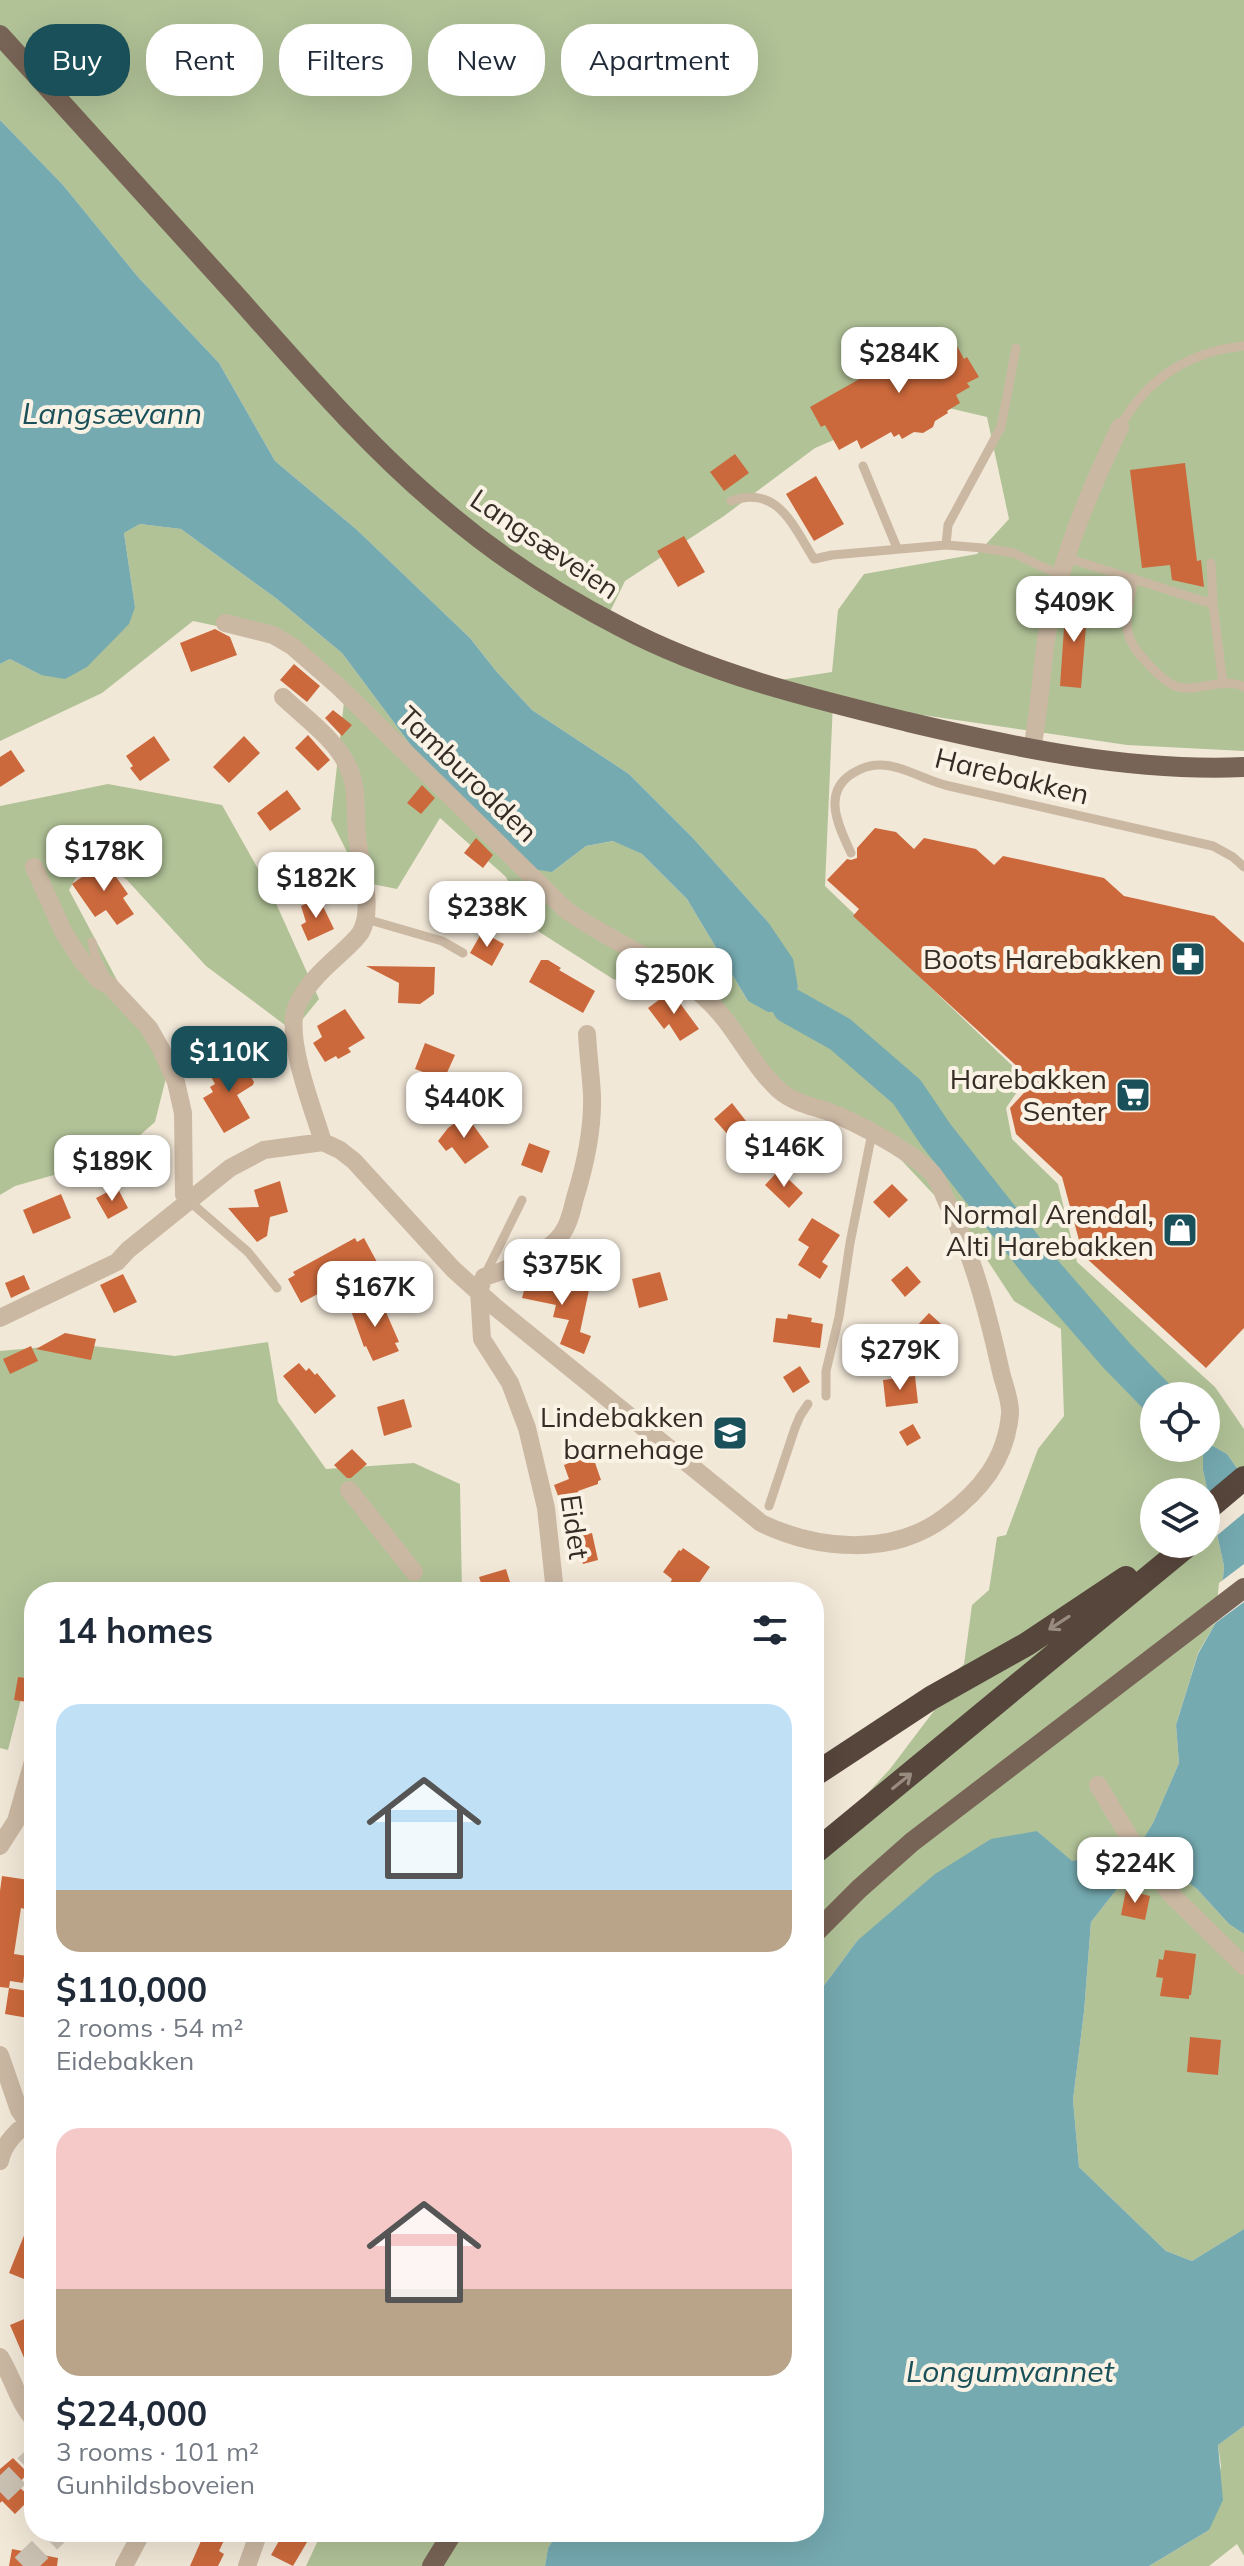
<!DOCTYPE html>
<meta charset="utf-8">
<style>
body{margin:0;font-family:Mulish,sans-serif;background:#f6f6f7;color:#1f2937;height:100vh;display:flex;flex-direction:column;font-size:30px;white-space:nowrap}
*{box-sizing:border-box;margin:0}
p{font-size:26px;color:#747a83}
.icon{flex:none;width:44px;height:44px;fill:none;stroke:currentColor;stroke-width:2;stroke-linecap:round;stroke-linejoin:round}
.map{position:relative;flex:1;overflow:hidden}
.drawer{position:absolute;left:24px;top:1582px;width:800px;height:960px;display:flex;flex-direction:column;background:#fff;border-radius:32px;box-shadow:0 8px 32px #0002}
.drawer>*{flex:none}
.top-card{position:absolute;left:24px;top:24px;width:800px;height:72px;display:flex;gap:16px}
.buttons{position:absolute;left:1140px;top:1382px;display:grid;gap:16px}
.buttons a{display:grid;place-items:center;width:80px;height:80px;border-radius:50%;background:#fff;box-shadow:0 8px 32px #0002;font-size:40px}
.price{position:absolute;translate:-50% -68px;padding:0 18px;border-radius:16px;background:#fff;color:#222;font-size:26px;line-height:52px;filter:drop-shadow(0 2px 4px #0008)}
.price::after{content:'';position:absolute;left:50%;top:48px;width:24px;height:18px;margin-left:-12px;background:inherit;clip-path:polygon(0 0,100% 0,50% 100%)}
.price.on{background:#195059;color:#fff}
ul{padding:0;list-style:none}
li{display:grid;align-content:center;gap:16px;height:424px;padding:0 32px}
li span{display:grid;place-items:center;height:248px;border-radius:24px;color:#555}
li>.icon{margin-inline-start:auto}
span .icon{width:144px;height:144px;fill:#fffc;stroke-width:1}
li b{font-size:34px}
h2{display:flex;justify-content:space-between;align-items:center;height:96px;padding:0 32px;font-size:34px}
.tag{padding:0 28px;border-radius:32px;background:#fff;box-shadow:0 8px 32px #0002;font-size:28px;line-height:72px}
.tag.on{background:#195059;color:#fff}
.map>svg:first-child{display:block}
</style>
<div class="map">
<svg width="1244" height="2566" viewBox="0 0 1244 2566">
<rect width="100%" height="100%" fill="#f2e8d8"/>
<path fill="#b1c297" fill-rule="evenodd" d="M0,0H1244V751L1127,745L833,702L825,886L1026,1079L1006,1108L1012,1139L1058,1184L1077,1262L1215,1387L1244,1429V1478L1227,1454L1206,1442V1396H1154V1448H1203V1470L1224,1566L1220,1615L1198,1653L1176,1725L1179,1763L1153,1823L1144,1839L1102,1856L1072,1862L1037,1831L857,1941L814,1999V1851L890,1769L952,1687L947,1680L964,1664L972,1605L989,1590L997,1537L1006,1535L1038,1449L1064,1416L1061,1329L1014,1301L969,1232L888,1146L780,1095L712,1002L613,979L530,926L506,877L440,818L397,889L362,882L331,820L344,702L278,639L193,621L102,693L0,741V664L10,659L41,675L135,607L124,533L140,524L181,529L277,599L342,653L413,748L552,872L586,846L614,841L642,854L687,899L748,1001L790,1006L798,987L768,922L692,837L629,774L532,710L496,671L470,638L356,529L275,461L219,363L138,277L63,185L0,120ZM923,402L987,417L1009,519L977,554L864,574L838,610L832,672L780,680L605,622L625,581L724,516L815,448ZM1154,1492H1206V1544H1154Z
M108,784L222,805L270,890L319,999L293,1031L206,966L127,880L89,854L69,890L167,1074L155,1122L114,1158L15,1186L0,1195V806Z
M268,1342L278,1402L326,1469L414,1463L460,1484L462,1592H34V1678L22,1695L8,1750L0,1748V1351L77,1344L175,1356Z
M1154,1856L1197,1889L1229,1924L1244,1934V2229L1192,2261L1166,2251L1079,2167L1073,2100L1084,2012L1091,1922L1135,1866Z
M1244,2426V2556L1237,2544L1209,2566H1149L1209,2530L1221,2466L1218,2445Z
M322,2532H558L548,2548L545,2566H306Z"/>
<path fill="#75aab1" d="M0,120L63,185L138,277L219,363L275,461L356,529L470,638L496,671L532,710L629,774L692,837L768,922L793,959L798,987L789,1012H768L748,1001L687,899L642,854L613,841L586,846L552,872L532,869L413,748L342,653L277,599L181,529L140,524L124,533L135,607L129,624L87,667L65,679L41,675L10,659L0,664Z
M1206,1442L1227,1454L1244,1478V1934L1229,1924L1197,1889L1154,1857L1135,1866L1091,1922L1084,2012L1073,2100L1079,2167L1166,2251L1192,2261L1244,2229V2426L1218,2445L1223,2500L1209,2530L1149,2566H545L548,2548L558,2532H814V1999L857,1941L935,1874L991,1839L1037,1831L1072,1861L1102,1856L1144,1838L1153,1823L1179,1763L1176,1725L1198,1654L1220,1615L1224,1566L1203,1470V1448H1206Z"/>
<path fill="#f2e8d8" d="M1244,1471V1513L1214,1538L1206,1502Z
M1244,1564V1602L1206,1630L1216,1614L1219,1583Z"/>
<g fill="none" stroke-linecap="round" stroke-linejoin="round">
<path stroke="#75aab1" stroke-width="36" d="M790,1006L840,1034L907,1092L936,1135L1045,1273L1117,1356L1156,1396"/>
</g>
<path fill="#cc693c" d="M940,328L944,336L950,333L964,359L967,357L979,377L967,383L970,387L956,395L960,403L947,411L948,413L935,421L933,427L923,433L914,432L902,439L899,434L894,437L891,432L861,449L857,440L839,450L825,425L821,427L810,407L863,377L867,375L869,379L906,358L901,349Z
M735,454L749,473L724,491L710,472Z
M1185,463L1197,561L1201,560L1204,587L1172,580L1170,565L1142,568L1130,470Z
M816,476L844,524L814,541L786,494Z
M684,536L705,572L678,587L657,551Z
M1066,600L1088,602L1081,688L1060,686Z
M215,629L230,637L237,655L191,672L180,643Z
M294,664L320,686L307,702L280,680Z
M333,710L352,725L342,736L325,718Z
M308,735L330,760L318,771L295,748Z
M154,736L170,760L140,781L130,768L133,766L126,756Z
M244,736L260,753L229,783L213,767Z
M11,750L25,771L0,787V757Z
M422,785L435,798L421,814L407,803Z
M287,790L301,809L270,831L257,813Z
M875,828L896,832L914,849L924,838L976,849L994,865L1003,856L1104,878L1124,896L1214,916L1244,943V1328L1206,1368L1083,1255L1062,1177L1016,1134L1010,1108L1034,1082L853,916L859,909L827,880L847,859L851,860L857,858V848Z
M476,838L493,855L483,868L464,853Z
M105,861L128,894L123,898L134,914L117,925L106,910L95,917L72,884Z
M319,898L334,929L308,941L301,925L306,922L301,906Z
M482,932L504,944L492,966L470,953Z
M541,960H548L561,968L559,970L595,991L583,1013L529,982Z
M366,966L435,967L434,994L420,1004L398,1003L399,983Z
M671,991L699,1029L680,1041L669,1024L664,1029L648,1008Z
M345,1009L365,1038L348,1048L351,1052L338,1059L336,1056L325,1062L313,1043L322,1037L317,1026Z
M425,1043L455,1055L437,1095L417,1087L423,1072L415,1069Z
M238,1055L254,1082L253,1085L237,1095L250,1118L224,1133L203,1098L213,1092L210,1087L215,1084L209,1073Z
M732,1103L753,1130L740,1142L733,1135L730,1137L714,1119Z
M466,1115L489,1147L465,1164L452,1147L446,1151L438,1141L448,1128Z
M529,1143L550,1151L542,1173L521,1165Z
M779,1170L803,1193L789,1208L765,1185Z
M280,1181L288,1212L270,1217L267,1236L257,1242L228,1208L259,1207L254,1190Z
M892,1184L908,1200L889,1218L873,1202Z
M117,1187L128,1208L108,1219L96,1198Z
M61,1194L71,1218L33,1234L23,1210Z
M812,1218L840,1235L822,1262L828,1266L820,1279L798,1265L809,1247L798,1240Z
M355,1238L357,1242L364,1238L377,1262L301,1303L288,1279L295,1275L293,1272Z
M907,1266L921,1282L905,1297L891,1280Z
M660,1272L668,1300L639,1308L632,1279Z
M529,1273L554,1278L553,1282L589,1290L580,1332L591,1336L584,1354L560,1344L569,1320L553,1317L556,1305L522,1298Z
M123,1274L137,1302L114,1313L100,1285Z
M24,1275L30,1289L11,1298L5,1283Z
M375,1297L378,1304L382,1303L399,1342L395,1343L399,1351L373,1361L366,1346L364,1347L350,1308Z
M929,1313L951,1333L929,1354L912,1337L917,1332L914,1329Z
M788,1314L812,1318L811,1322L823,1324L820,1348L773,1342L776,1318L787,1319Z
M65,1333L96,1339L91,1360L36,1349Z
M31,1346L38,1361L10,1374L3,1359Z
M299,1363L306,1371L309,1368L315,1375L317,1373L336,1396L315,1414L283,1376Z
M800,1366L810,1382L793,1393L783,1377Z
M915,1376L918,1403L886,1407L883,1380Z
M404,1399L412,1427L384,1436L377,1407Z
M913,1424L921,1438L907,1446L899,1432Z
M352,1449L367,1464L351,1478H347L334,1465Z
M592,1454L601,1480L598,1481V1484L578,1491L579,1494L560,1501L554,1485L569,1479L564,1465Z
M592,1533L598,1560L583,1564L581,1557L574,1559L569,1538Z
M683,1548L710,1567L693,1592H678L669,1586L672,1579L663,1572L679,1550L681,1551Z
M506,1569L513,1592H484L479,1577Z
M18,1677L34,1679V1703L14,1700Z
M2,1876L29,1880L25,1909L21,1908L14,1954L27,1956L23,1983L10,1981L9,1988L0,1987V1891Z
M1126,1890L1150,1896L1145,1920L1121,1915Z
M1165,1950L1196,1954L1191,1995H1189V1999L1160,1996L1163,1978L1156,1977L1159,1959L1163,1960Z
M9,1988L34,1992V2019L5,2014Z
M1190,2037L1221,2040L1218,2075L1187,2072Z
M33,2213H34V2283L9,2273Z
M34,2315V2381L10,2325Z
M13,2458L28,2473L17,2485L31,2498L15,2514L2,2501L0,2503V2469Z
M205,2532H228L219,2551L224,2554L218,2566H190Z
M284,2532H313L293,2566L271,2555Z
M12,2549L58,2558L57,2566H9Z"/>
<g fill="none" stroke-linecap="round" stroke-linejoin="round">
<path stroke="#ccc2b4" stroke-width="24" stroke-dasharray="24 12" stroke-linecap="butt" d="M0,2492L34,2459
M23,2566L58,2532"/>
<path stroke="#cbb8a3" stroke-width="9" d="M1120,427C1146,379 1190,351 1244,346
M863,466L897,548
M731,501C778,484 793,526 814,559L832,555L946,545L983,548L1013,553L1060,575
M946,545L948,525L1001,427L1016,348
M1067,558L1213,604
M1211,563L1213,604L1223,684
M1134,578C1125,628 1118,635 1157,673C1167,682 1175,689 1189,688C1206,688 1228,678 1244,687
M851,853C839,827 820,791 855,772C861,768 871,765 878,765C901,764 926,781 949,786C1036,806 1125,826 1213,846L1233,857L1244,867
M366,919L442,941L463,953
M92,942L95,956L107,980
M189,1201L248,1252L277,1288
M484,1277L522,1200
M826,1396V1371L839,1317L850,1243L872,1133
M769,1506L795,1428L800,1416L808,1404"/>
<path stroke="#cbb8a3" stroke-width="18" d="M283,697C305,718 337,740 349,769C358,789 355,814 357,835C359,864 375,906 361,932C356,940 347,947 340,954C322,970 297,993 294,1017C290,1051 313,1109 323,1142
M1032,749C1040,709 1041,668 1048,628C1060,560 1090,489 1120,427
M34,867L63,931L82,961L99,980L110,986L149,1028L161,1049L176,1082L183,1113L184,1195L189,1201
M0,1318L117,1262L128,1250L230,1168L264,1150L323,1142L340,1150L354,1161L453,1269L494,1306L761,1523C817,1550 892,1557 945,1517C980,1491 1006,1460 1010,1414C1011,1401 1004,1385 1001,1372C988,1314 973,1255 946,1200C942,1192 939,1180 933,1174C914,1153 856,1122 829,1112C812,1106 794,1103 780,1091C750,1064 735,1024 704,997C666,962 609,941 566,910L339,687L292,646L273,635L225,623
M349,1490L414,1572
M555,1592L546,1508L527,1428L510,1383L482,1339L479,1291L484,1277C508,1270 550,1253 563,1232C570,1222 572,1209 575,1198C585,1166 593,1128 592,1095C591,1075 588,1054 587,1034
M1098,1785L1143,1860L1171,1894L1244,1966
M0,1846L16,1821L34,1758
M0,2055L19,2110L28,2123
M0,2161C3,2145 18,2127 34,2121
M0,2357C13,2378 18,2402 34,2420
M124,2566L142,2532
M247,2566L259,2532"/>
<path stroke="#786456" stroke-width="20" d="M0,35C78,121 156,207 234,293C301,368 367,446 444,510C498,556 558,595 621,627C710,674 810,698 908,722C1018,748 1130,772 1244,767
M814,1934L859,1889L912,1842L1244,1588
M432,2566L453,2532"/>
<path stroke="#57463c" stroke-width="24" d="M1206,1510L1244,1478
M814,1775L931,1698L1027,1644L1126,1578
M814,1853L1189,1544"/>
</g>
<defs><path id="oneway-shaft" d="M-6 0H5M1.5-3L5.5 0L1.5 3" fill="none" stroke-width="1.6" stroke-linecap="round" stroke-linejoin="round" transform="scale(2)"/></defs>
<g stroke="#988b7f">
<use href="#oneway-shaft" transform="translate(1059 1623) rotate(147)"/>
<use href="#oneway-shaft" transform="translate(902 1781) rotate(-39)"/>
</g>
<defs>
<symbol id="pharmacy-square" viewBox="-11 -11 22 22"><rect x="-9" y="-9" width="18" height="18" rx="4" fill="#195059" stroke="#faf2e4"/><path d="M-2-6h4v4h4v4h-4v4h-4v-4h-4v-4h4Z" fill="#fff"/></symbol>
<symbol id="supermarket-square" viewBox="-11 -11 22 22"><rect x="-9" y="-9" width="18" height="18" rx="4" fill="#195059" stroke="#faf2e4"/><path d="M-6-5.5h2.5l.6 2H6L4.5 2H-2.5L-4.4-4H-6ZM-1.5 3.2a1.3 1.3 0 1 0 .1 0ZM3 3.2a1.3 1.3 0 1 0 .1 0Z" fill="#fff"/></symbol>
<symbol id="shop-square" viewBox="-11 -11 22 22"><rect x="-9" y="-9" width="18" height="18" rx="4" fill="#195059" stroke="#faf2e4"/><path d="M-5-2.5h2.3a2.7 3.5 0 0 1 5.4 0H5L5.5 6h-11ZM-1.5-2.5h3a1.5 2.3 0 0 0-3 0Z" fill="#fff"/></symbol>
<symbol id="school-square" viewBox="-11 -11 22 22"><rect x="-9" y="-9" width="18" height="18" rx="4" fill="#195059" stroke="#faf2e4"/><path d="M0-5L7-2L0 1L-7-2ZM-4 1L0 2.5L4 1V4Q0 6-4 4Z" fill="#fff"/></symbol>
</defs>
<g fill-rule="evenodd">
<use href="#pharmacy-square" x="1168" y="939" width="40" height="40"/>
<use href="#supermarket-square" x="1113" y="1075" width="40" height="40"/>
<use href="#shop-square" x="1160" y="1210" width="40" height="40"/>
<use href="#school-square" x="710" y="1413" width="40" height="40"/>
</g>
<g text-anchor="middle" stroke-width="8" stroke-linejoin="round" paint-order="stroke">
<g font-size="28" fill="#362c26" stroke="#faf2e4">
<text transform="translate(545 544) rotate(34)" y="10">Langsæveien</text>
<text transform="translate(468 774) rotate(44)" y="10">Tamburodden</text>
<text transform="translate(1012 776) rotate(14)" y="10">Harebakken</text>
<text transform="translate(575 1527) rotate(82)" y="10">Eidet</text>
</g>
<g font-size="28" fill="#362c26" stroke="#faf2e4" text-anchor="end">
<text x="1162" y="969">Boots Harebakken</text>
<text x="1107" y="1089">Harebakken<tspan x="1107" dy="32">Senter</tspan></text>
<text x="1154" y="1224">Normal Arendal,<tspan x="1154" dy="32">Alti Harebakken</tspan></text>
<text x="704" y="1427">Lindebakken<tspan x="704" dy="32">barnehage</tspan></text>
</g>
<g font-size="30" font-style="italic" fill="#195059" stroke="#faf2e4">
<text x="112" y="424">Langsævann</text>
<text x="1010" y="2382">Longumvannet</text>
</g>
</g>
</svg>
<div class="buttons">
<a><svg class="icon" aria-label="locate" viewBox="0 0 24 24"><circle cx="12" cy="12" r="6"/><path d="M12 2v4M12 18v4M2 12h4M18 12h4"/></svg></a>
<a><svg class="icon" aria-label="layers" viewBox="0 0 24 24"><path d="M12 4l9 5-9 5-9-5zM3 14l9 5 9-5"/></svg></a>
</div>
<b class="price" style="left:899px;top:395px">$284K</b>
<b class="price" style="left:1074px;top:644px">$409K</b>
<b class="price" style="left:104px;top:893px">$178K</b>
<b class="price" style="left:316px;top:920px">$182K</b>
<b class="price" style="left:487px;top:949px">$238K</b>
<b class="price" style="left:674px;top:1016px">$250K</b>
<b class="price on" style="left:229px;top:1094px">$110K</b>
<b class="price" style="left:464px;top:1140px">$440K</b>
<b class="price" style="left:784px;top:1189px">$146K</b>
<b class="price" style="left:112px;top:1203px">$189K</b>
<b class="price" style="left:562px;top:1307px">$375K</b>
<b class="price" style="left:375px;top:1329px">$167K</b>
<b class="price" style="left:900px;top:1392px">$279K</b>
<b class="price" style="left:1135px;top:1905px">$224K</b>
<div class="top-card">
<a class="tag on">Buy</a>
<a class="tag">Rent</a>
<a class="tag">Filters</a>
<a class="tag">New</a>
<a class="tag">Apartment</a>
</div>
<section class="drawer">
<h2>14 homes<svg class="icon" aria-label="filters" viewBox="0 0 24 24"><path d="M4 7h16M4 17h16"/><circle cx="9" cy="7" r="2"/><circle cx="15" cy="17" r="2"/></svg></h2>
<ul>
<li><span style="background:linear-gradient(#bfe0f5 75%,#b9a48a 0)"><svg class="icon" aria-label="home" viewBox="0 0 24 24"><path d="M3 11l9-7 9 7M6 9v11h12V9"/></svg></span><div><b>$110,000</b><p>2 rooms · 54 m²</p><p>Eidebakken</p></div></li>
<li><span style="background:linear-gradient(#f6c9c9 65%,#b9a48a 0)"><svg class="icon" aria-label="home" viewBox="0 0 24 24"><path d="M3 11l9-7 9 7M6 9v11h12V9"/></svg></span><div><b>$224,000</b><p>3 rooms · 101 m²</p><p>Gunhildsboveien</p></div></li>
</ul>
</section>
</div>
